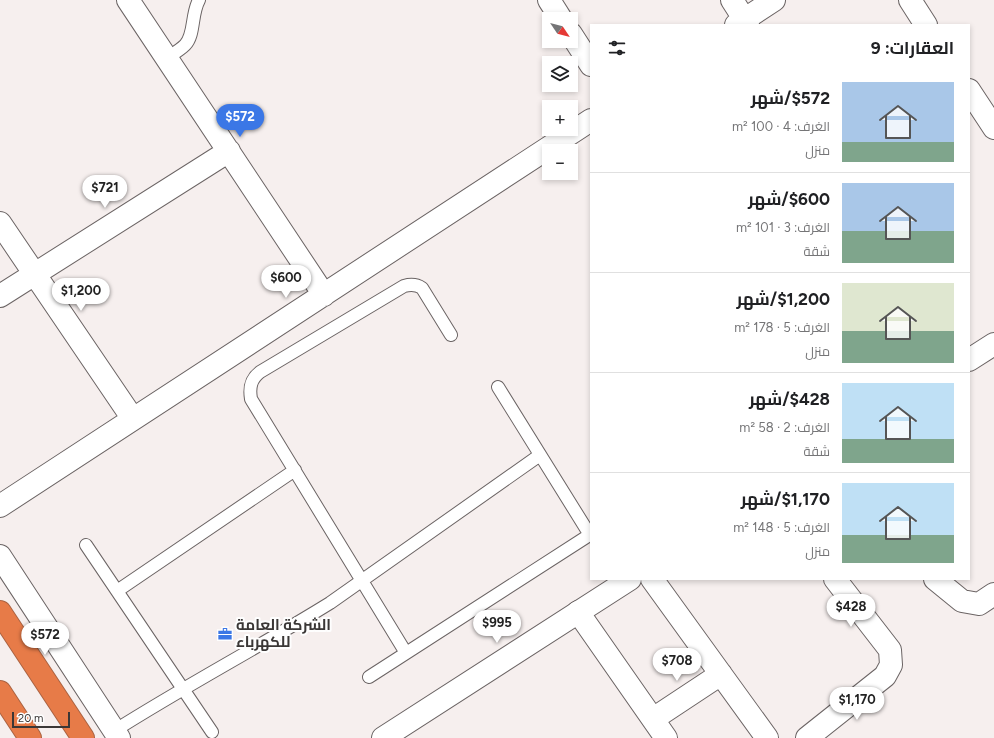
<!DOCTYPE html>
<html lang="ar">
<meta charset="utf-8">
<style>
body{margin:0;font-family:Figtree,Cairo,sans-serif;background:#f6f6f6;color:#202124;direction:rtl;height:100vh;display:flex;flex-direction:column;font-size:15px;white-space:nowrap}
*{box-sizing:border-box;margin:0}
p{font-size:13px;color:#757577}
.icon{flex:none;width:22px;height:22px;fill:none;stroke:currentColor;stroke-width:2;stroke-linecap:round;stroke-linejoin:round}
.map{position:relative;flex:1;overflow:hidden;direction:ltr}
.drawer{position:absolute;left:590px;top:24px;width:380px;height:556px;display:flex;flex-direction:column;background:#fff;border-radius:0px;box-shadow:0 2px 6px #0003;direction:rtl}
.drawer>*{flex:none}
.needle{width:26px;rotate:125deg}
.fabs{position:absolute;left:542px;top:12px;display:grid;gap:8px}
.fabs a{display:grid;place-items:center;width:36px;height:36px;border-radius:0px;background:#fff;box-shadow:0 2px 6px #0003;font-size:20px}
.scale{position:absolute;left:12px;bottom:10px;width:58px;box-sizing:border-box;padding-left:4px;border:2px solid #3a3736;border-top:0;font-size:11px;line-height:14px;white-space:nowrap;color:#3a3736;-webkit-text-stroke:3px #fefefe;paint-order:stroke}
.price{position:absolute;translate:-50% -34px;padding:0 9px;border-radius:14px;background:#fff;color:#222;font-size:13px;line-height:26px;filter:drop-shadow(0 1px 2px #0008)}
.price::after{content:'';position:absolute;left:50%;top:24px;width:12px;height:9px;margin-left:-6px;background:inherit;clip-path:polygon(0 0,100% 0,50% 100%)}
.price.on{background:#3b77e6;color:#fff}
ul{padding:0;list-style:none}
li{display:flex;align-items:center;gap:12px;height:100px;padding:0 16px}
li+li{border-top:1px solid #e0e0e0}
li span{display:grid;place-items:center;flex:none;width:112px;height:80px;border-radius:0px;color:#555}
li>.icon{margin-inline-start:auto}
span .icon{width:48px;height:48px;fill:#fffc;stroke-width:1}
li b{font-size:17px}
h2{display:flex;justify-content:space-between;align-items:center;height:48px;padding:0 16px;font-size:17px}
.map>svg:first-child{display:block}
</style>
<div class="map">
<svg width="994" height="738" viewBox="0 0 994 738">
<rect width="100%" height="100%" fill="#f6efee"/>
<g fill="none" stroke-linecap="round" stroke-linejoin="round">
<defs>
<path id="lane" d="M167,58C173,54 180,50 185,45C195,35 191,14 199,0
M498,387L590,535
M86,545L212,732
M117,591L295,470
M406,653L251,399C249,387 251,379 260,372L404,286C411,284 416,284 422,288L451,335
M369,677L591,534
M114,731C185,686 259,647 330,603L540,455"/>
<path id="street" d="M128,0L324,295
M549,0L561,19
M732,0L748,25
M910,0L926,25
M736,25L774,0
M571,34L591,65
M969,90L994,128
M0,223L133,419
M0,296L229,151
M0,506L591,120
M0,556L119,738
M652,579L767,738
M935,579L962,601L979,604L994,594
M578,612L666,738
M653,719L721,674
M807,738L885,676L891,665L890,650L835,579"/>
<path id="secondary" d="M969,360L994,344
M383,738L630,579"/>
<path id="highway" d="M0,612L83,738
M0,692L30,738"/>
</defs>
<use href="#lane" stroke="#6b6464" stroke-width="14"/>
<use href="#street" stroke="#6b6464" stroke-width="24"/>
<use href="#secondary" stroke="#6b6464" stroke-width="24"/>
<use href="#highway" stroke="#aa6342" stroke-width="24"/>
<use href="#lane" stroke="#fff" stroke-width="12"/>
<use href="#street" stroke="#fff" stroke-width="22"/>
<use href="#secondary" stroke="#fff" stroke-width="22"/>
<use href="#highway" stroke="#e77b48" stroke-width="22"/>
</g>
<defs>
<symbol id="office-bare" viewBox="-9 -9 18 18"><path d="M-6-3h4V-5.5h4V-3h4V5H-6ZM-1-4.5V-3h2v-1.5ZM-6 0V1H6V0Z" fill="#3b77e6" stroke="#fefefe" stroke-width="2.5" paint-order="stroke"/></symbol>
</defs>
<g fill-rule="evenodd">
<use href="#office-bare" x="215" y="624" width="20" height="20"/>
</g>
<g text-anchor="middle" stroke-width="4" stroke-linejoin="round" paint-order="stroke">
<g font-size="15" font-weight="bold" fill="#3a3736" stroke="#fefefe" text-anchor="start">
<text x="236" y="630">الشركة العامة<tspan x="236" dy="17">للكهرباء</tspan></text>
</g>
</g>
</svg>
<div class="fabs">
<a><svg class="needle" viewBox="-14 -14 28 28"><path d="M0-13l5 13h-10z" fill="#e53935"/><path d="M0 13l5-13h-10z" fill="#757577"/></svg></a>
<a><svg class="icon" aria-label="layers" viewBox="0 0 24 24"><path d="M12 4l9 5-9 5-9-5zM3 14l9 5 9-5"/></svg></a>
<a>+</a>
<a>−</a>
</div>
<div class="scale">20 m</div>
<b class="price on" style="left:240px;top:138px">$572</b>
<b class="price" style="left:105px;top:209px">$721</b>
<b class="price" style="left:286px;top:299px">$600</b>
<b class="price" style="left:81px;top:312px">$1,200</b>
<b class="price" style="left:851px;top:628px">$428</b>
<b class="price" style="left:497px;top:644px">$995</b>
<b class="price" style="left:45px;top:656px">$572</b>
<b class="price" style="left:677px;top:682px">$708</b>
<b class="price" style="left:857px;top:721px">$1,170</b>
<section class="drawer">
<h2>العقارات: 9<svg class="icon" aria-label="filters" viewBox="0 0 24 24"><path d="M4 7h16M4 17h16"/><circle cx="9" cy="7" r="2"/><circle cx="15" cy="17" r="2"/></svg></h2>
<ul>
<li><span style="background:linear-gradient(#a9c7e8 75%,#7fa58c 0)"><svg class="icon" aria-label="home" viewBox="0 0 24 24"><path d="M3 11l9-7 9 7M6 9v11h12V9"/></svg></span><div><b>$572/شهر</b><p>الغرف: 4 · 100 m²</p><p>منزل</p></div></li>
<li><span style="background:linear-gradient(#a9c7e8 60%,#7fa58c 0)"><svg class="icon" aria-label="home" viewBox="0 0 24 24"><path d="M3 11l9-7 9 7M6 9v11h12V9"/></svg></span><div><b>$600/شهر</b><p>الغرف: 3 · 101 m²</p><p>شقة</p></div></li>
<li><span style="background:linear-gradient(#dfe7d0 60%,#7fa58c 0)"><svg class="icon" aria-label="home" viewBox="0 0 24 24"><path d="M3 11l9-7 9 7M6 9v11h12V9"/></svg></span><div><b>$1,200/شهر</b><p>الغرف: 5 · 178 m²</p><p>منزل</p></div></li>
<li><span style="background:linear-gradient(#bfe0f5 70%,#7fa58c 0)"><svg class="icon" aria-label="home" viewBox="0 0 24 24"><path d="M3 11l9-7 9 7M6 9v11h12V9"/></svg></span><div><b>$428/شهر</b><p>الغرف: 2 · 58 m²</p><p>شقة</p></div></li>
<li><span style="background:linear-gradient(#bfe0f5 65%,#7fa58c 0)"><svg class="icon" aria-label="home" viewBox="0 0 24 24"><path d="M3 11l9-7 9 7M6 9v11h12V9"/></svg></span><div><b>$1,170/شهر</b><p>الغرف: 5 · 148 m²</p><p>منزل</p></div></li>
</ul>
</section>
</div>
